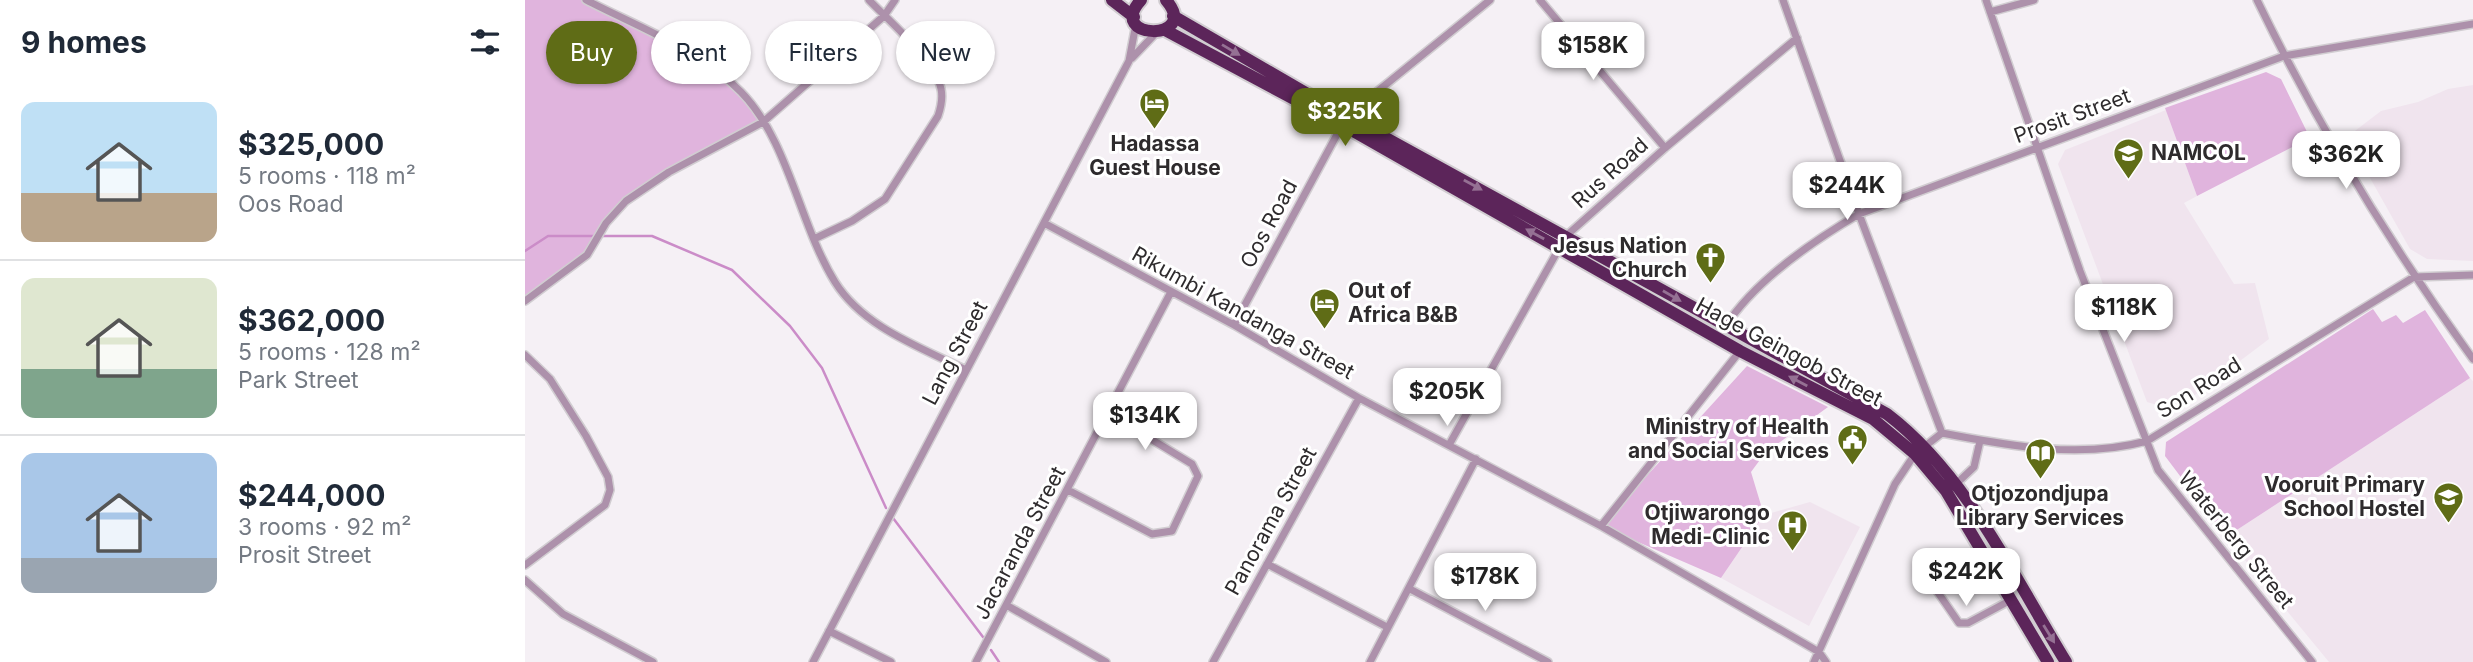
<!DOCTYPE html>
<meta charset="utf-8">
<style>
body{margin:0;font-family:Inter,sans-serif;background:#f6f6f7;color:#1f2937;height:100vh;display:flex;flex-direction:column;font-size:26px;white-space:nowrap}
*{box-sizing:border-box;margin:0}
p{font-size:23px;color:#747a83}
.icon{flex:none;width:38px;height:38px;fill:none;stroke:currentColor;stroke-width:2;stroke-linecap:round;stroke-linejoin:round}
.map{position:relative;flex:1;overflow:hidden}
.sheet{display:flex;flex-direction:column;background:#fff;width:525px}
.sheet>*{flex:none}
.top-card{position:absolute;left:21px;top:21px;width:665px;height:63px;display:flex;gap:14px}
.price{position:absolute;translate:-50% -60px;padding:0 16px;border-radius:14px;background:#fff;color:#222;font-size:23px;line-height:46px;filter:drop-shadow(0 2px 4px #0008)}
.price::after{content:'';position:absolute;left:50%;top:42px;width:21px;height:16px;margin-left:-10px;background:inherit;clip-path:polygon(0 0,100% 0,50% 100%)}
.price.selected{background:#5f6c16;color:#fff}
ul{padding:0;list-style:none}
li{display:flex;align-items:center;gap:21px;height:175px;padding:0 21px}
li+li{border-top:2px solid #e0e1e3}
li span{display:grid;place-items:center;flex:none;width:196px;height:140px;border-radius:14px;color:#555}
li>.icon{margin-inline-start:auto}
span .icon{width:84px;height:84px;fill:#fffc;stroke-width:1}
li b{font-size:30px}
h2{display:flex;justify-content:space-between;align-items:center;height:84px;padding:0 21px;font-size:30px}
.pill{padding:0 24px;border-radius:32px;background:#fff;box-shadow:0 2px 5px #0004;font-size:24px;line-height:63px}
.pill.selected{background:#5f6c16;color:#fff}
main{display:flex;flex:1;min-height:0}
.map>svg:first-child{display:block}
</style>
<main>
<section class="sheet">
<h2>9 homes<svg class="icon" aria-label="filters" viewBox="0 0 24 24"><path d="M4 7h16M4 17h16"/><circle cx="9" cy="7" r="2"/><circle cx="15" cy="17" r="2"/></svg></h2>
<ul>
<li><span style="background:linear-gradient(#bfe0f5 65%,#b9a48a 0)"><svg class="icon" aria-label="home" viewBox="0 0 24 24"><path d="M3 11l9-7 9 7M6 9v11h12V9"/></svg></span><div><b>$325,000</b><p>5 rooms · 118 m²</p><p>Oos Road</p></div></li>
<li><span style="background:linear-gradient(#dfe7d0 65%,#7fa58c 0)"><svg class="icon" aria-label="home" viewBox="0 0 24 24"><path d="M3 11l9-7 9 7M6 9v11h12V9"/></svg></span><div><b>$362,000</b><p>5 rooms · 128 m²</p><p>Park Street</p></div></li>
<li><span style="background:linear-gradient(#a9c7e8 75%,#9aa5b1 0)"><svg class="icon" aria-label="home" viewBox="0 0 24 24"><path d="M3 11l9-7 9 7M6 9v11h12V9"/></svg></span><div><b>$244,000</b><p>3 rooms · 92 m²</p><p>Prosit Street</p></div></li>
</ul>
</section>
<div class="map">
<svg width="1948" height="662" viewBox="0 0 1948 662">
<rect width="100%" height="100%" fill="#f5f0f5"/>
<path fill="#f0e4ee" d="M1948,85V261L1902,259L1885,249L1822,137L1856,111L1893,102L1923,89Z
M1641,110L1672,196L1659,203L1709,284L1730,283L1744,339L1650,410L1622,402L1533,164L1540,150Z
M1945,378L1948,381V662H1804L1701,537Z
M1285,502L1335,527L1284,626L1196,578L1239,515Z"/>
<path fill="#e0b4dd" d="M0,0H61L157,48L218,93L238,122L101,201L62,255L0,301Z
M1741,72L1756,79L1785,138L1672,196L1640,108Z
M1848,309L1857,322L1871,315L1878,323L1900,310L1945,378L1701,537L1640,456L1641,442Z
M1222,366L1303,407L1240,453L1226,472L1239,515L1196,578L1076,526Z"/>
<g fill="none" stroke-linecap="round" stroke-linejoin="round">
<path stroke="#cb8cc8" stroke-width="2.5" d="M0,251L23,236H127L207,270L265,326L297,368L361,508
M368,518L458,637
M466,650L474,662"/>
<defs>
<path id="street" d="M61,0C113,27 174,49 216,92C264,141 274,224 310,282C338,327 395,347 441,370
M1015,0L1140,148
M1258,0L1334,214L1417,433
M1461,0L1555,271L1633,470L1787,662
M1732,0C1793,126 1866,246 1948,359
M1465,12L1509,0
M607,58L630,34
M519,223L709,325L834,398L1076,526L1294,652L1301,662
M289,239L327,221L360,199L413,116C416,107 418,98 416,89C411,61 364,21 344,0
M0,301L62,255L81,223L101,201L144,172L238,122L359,16L370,0
M709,325L822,116L965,0
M1200,327C1229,282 1288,241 1334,214L1759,56L1948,24
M0,355L25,379L61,436L83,477L85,490L80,505L0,565
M924,445L1041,236L1140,148L1272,38
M1430,485L1449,467L1455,441
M543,490L627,534L647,531L673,476L667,464L583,413
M1076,526L1215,351
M742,564L862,627
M0,580L38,614L128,662
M1405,581L1434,623H1443L1486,600
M885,589L1023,662
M483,606L581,662
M304,631L366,662
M288,662L604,61L611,24
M451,662L646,292
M688,662L834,398
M845,662L951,459
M1289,662L1370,484L1390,454L1417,433C1484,446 1556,459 1622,441L1889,277L1948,275"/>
<path id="highway" d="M587,0L609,17
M616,0C579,41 677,42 641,0
M648,16L810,110L1362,414C1441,474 1489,577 1541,662
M640,30L816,124L1215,351L1348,419L1390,454L1421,491L1523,662"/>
</defs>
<use href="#street" stroke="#d1cdd1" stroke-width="10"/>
<use href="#highway" stroke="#d1cdd1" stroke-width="16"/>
<use href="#street" stroke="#ad91ab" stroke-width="7"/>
<use href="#highway" stroke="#5c255a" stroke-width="12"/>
</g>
<defs><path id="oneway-solid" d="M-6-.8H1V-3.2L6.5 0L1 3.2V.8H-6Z" transform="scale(1.75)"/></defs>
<g fill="#957194">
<use href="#oneway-solid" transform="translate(706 50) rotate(31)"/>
<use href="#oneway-solid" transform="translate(948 185) rotate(29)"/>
<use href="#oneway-solid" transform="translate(1010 234) rotate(-151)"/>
<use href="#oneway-solid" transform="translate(1147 296) rotate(30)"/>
<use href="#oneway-solid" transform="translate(1273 381) rotate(-152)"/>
<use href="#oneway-solid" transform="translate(1524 634) rotate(58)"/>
</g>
<defs>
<symbol id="hotel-pin" viewBox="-11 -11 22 30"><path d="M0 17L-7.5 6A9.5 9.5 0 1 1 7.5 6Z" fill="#5f6c16" stroke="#fff"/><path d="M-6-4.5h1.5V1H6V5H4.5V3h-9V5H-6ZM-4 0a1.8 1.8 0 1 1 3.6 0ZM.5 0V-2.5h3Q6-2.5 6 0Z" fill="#fff"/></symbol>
<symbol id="school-pin" viewBox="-11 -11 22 30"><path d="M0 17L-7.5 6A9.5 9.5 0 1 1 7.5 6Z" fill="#5f6c16" stroke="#fff"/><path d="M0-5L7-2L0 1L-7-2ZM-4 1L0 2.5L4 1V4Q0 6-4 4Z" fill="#fff"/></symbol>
<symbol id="church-pin" viewBox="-11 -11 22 30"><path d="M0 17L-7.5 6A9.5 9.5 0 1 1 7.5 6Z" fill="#5f6c16" stroke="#fff"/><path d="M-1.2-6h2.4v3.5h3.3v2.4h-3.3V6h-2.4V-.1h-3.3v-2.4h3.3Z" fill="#fff"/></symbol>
<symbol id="civic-pin" viewBox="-11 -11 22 30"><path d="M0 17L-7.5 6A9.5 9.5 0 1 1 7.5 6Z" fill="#5f6c16" stroke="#fff"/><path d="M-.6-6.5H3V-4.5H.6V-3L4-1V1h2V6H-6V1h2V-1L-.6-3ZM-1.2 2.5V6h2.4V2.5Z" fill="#fff"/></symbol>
<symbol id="library-pin" viewBox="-11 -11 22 30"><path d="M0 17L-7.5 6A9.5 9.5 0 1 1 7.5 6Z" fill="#5f6c16" stroke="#fff"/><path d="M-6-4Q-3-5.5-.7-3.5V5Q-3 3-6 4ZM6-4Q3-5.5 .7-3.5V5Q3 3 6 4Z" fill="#fff"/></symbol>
<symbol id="hospital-pin" viewBox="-11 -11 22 30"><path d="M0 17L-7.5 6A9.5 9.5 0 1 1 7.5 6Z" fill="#5f6c16" stroke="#fff"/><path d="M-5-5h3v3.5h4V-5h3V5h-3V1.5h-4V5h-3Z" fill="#fff"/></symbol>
</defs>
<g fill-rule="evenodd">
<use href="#hotel-pin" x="612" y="86" width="35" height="47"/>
<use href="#school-pin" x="1586" y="136" width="35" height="47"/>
<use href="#church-pin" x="1168" y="240" width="35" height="47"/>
<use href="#hotel-pin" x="782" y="286" width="35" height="47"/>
<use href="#civic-pin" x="1310" y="422" width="35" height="47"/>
<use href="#library-pin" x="1498" y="436" width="35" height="47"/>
<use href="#school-pin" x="1906" y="480" width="35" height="47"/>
<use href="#hospital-pin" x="1250" y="508" width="35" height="47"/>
</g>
<g text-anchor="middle" stroke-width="6" stroke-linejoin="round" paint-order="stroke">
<g font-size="21" fill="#2e2b2d" stroke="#fff">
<text transform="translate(1547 116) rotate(-20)" y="7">Prosit Street</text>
<text transform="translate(1085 173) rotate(-42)" y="7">Rus Road</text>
<text transform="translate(744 224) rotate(-62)" y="7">Oos Road</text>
<text transform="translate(718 313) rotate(29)" y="7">Rikumbi Kandanga Street</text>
<text transform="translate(1264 352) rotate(28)" y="7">Hage Geingob Street</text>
<text transform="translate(430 353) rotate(-62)" y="7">Lang Street</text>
<text transform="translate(1674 388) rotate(-32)" y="7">Son Road</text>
<text transform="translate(746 521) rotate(-61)" y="7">Panorama Street</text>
<text transform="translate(1711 540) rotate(51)" y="7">Waterberg Street</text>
<text transform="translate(495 543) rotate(-62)" y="7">Jacaranda Street</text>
</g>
<g font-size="21" font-weight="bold" fill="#2e2b2d" stroke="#fff" text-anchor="end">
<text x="630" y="151" text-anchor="middle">Hadassa<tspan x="630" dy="24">Guest House</tspan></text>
<text x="1626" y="160" text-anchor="start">NAMCOL</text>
<text x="1162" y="253">Jesus Nation<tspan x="1162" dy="24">Church</tspan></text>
<text x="823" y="298" text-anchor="start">Out of<tspan x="823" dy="24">Africa B&amp;B</tspan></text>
<text x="1304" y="434">Ministry of Health<tspan x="1304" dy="24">and Social Services</tspan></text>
<text x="1900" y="492">Vooruit Primary<tspan x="1900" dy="24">School Hostel</tspan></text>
<text x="1515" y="501" text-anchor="middle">Otjozondjupa<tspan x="1515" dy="24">Library Services</tspan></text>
<text x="1245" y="520">Otjiwarongo<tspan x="1245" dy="24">Medi-Clinic</tspan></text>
</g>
</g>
</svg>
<b class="price" style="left:1068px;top:82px">$158K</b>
<b class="price selected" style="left:820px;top:148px">$325K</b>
<b class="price" style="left:1821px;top:191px">$362K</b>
<b class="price" style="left:1322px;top:222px">$244K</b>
<b class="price" style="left:1599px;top:344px">$118K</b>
<b class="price" style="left:922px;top:428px">$205K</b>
<b class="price" style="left:620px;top:452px">$134K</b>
<b class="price" style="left:1441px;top:608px">$242K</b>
<b class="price" style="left:960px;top:613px">$178K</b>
<div class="top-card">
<a class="pill selected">Buy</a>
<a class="pill">Rent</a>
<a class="pill">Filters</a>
<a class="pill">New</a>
</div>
</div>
</main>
